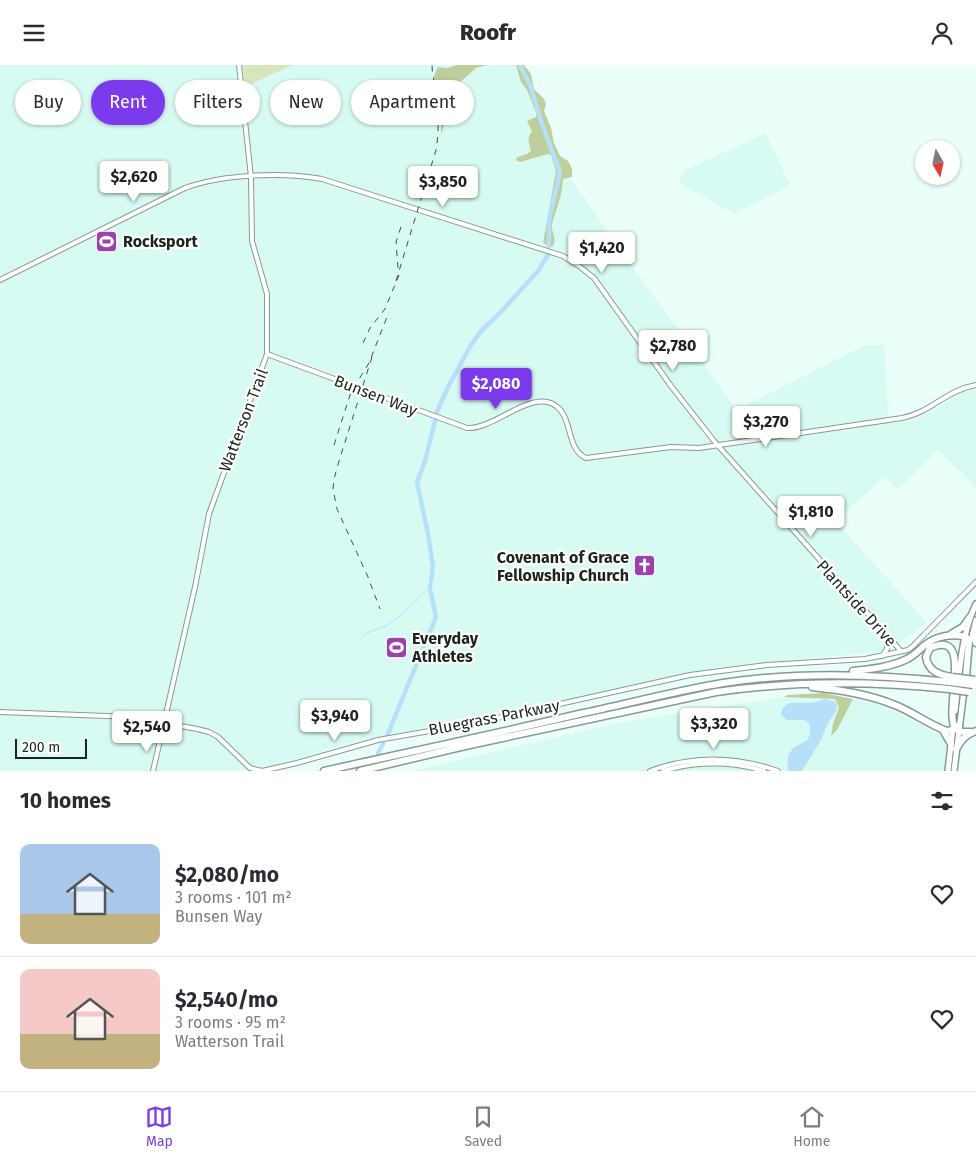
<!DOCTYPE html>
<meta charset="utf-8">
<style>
body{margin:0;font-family:"Fira Sans",sans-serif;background:#f2f2f3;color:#2b2b33;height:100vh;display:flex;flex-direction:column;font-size:19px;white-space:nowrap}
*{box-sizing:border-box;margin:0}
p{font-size:16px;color:#7c7c81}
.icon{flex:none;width:28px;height:28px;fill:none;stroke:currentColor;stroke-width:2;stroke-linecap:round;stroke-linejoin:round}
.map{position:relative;height:706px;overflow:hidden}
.sheet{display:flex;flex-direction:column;background:#fff;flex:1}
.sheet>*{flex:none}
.guide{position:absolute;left:15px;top:15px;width:500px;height:45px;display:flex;gap:10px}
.needle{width:32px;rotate:171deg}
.controls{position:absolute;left:915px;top:75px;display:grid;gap:10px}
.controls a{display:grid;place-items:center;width:45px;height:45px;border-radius:50%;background:#fff;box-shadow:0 1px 4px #0004;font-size:25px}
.scale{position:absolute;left:15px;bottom:12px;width:72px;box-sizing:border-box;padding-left:5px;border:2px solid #1a2421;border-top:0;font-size:14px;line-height:18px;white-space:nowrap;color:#1a2421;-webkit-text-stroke:4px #fff;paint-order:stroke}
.price{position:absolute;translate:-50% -42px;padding:0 11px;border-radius:5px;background:#fff;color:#222;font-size:16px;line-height:32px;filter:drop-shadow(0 1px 2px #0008)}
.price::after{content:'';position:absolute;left:50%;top:30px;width:15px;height:11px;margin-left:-8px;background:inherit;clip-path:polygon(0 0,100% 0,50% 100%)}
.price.active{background:#7c3aed;color:#fff}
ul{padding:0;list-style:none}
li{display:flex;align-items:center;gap:15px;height:125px;padding:0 20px}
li+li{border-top:1px solid #e1e1e2}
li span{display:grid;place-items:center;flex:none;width:140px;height:100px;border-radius:10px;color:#555}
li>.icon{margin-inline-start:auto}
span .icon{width:60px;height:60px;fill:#fffc;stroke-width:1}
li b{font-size:21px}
h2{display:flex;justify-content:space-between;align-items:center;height:60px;padding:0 20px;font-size:21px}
.pill{padding:0 18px;border-radius:22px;background:#fff;box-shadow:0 1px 4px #0004;font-size:18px;line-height:45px}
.pill.active{background:#7c3aed;color:#fff}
header{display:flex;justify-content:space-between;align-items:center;height:65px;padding:0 20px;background:#fff;font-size:22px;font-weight:800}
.tabs{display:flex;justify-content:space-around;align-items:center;height:70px;border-top:1px solid #e1e1e2;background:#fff;font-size:14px;color:#7c7c81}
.tabs a{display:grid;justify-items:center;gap:2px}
.tabs .active{color:#7c3aed}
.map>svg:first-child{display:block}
</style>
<header><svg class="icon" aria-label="menu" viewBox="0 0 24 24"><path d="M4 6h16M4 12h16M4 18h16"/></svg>Roofr<svg class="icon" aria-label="person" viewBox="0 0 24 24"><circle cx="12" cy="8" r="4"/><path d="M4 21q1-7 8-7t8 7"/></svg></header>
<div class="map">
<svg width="976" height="706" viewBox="0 0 976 706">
<rect width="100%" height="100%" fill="#eafffa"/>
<path fill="#d7faf2" d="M0,0H519L548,87L573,117L639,211L737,345L865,280H884L889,359L916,354L933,346L959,328L976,324V422L938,385L898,425L885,412L835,456L927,557L889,586L714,603L480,654L363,674L267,703L252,704L249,706H0Z
M766,68L790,120L734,149L678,117L686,105Z
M784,632L835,634L838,637L839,642L833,659L832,671L837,665L853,634L881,639L946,673L945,706H413L616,658Z"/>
<path fill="#d8e6bc" d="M243,0H292L245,22Z"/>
<path fill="#bfcf9c" d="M457,0H488L476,3L458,19L441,70V57L436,43L435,17L434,11L438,2L448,3Z
M516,0H524L531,9L534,24L544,34L546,39L544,46L551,63L554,78L560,91L568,96L572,104V112L563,114C562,123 561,132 558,140C556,147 553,153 552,159C551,168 558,174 552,182L543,178L556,106L551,90L548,89L520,97L516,95L517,92L527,89L531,86C529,77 526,75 532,66L527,56L536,52V48L527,25L521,17Z
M823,628L853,634L837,665L831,671L833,659L839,642L835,634L784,632L787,630Z"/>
<path fill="#b6e0fa" d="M825,634L835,637L837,640L836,646L827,660L821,675L802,706H788C788,699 786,693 791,686C798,676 815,680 809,658L804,655H787L781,650C783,634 797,638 808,638C814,638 820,636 825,634Z"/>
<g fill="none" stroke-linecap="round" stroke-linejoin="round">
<path stroke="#b6e0fa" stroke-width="1" d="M362,573C369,565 377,565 386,561C403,551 416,535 430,522"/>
<path stroke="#b6e0fa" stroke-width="4.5" d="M436,349L449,320L471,280L481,266L500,248L538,206L548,190L549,174V155L560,107L542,59L530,20L520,0
M431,516L433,502L428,469L417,417L425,396L435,356
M387,671L436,552L430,524V520
M378,688L383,679"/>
<defs>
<path id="secondary" d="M0,215L185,123C223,109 282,107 322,114L563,191L579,201L594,213L671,321L714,376L901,586
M267,289L467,363C494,365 532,323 556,341C573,353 566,384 586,393L671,382L699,383L902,353C932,347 946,325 976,320
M882,591L887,584L888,573
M0,647L133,652L197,664L209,667L218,672L250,703L262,706L297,698L378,675L470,659L690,610L767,600L865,594L908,585L913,581L976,517
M153,706L195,522L209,449L267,289V229L252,176L251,112L239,0
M650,706C693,690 735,691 778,706
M663,706C697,696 730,696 764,706"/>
<path id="primary" d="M972,572L976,555
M955,646C959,612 961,569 976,539
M948,706L953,662
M954,706L964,625"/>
<path id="highway" d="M951,569L963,562L970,552
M973,569L976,578
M853,606C871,604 891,602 907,594C914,591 919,585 925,580C936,571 953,568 966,572L969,576L966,611
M952,612C939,610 928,606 926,592L930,583C976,562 942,649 956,664C960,668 966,667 971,667
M812,622C840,625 868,629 895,640C913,647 929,660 947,666L953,665L959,660
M943,665L951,679
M956,684C961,675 966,669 976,666
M324,706C409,687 494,669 579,649C627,639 675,626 723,618C798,606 875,609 950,617
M360,706L465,681L716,627C793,616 871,616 949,624"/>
</defs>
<use href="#secondary" stroke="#839b95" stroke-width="6"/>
<use href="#primary" stroke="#839b95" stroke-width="8"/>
<use href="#highway" stroke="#839b95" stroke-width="9"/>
<use href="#secondary" stroke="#fff" stroke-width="4"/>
<use href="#primary" stroke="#fff" stroke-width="5"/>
<use href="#highway" stroke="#fff" stroke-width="6"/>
<path stroke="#43504c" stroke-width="1" stroke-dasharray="6 6" stroke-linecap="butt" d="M398,203L396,177L402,159
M396,216L436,85C439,67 439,46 436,28C435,18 432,10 432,0
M363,278L370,263L385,244L399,210
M372,292L339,396L334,414L333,424L337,444L368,512L380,544
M334,380L351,327L369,298L387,252"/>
<defs>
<path id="highway-bridge" d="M952,612L975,615
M950,617L973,620
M949,624L969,627"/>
</defs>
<use href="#highway-bridge" stroke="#839b95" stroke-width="9" stroke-linecap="butt"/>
<use href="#highway-bridge" stroke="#fff" stroke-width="6"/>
</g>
<defs>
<symbol id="stadium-square" viewBox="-11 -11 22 22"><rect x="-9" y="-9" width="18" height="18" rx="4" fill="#9d42ad" stroke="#fff"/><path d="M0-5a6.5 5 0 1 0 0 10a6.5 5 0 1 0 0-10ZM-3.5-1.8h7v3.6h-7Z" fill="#fff"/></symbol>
<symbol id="church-square" viewBox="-11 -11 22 22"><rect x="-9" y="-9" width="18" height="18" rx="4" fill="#9d42ad" stroke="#fff"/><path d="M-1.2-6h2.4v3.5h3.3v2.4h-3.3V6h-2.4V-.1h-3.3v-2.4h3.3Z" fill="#fff"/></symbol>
</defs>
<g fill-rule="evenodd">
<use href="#stadium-square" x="94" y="164" width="25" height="25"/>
<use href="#church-square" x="632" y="488" width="25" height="25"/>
<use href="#stadium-square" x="384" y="570" width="25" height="25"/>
</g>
<g text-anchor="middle" stroke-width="4.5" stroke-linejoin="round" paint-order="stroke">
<g font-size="16" font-weight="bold" fill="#1a2421" stroke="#fff" text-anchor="start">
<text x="123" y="182">Rocksport</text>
<text x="629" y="498" text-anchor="end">Covenant of Grace<tspan x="629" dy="18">Fellowship Church</tspan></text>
<text x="412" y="579">Everyday<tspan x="412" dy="18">Athletes</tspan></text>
</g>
<g font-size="16" fill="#1a2421" stroke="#fff">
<text transform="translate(376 330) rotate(21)" y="6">Bunsen Way</text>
<text transform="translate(243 355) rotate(-69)" y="6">Watterson Trail</text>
<text transform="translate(857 538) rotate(48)" y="6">Plantside Drive</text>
<text transform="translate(494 652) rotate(-11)" y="6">Bluegrass Parkway</text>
</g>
</g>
</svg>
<div class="controls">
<a><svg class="needle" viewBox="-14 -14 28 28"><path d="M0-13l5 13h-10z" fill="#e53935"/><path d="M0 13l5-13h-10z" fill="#7c7c81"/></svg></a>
</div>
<div class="scale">200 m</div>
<b class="price" style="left:134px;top:138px">$2,620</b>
<b class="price" style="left:443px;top:143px">$3,850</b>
<b class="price" style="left:602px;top:209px">$1,420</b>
<b class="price" style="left:673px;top:307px">$2,780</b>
<b class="price active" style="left:496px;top:345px">$2,080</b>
<b class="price" style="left:766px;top:383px">$3,270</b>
<b class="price" style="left:811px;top:473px">$1,810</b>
<b class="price" style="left:335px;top:677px">$3,940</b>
<b class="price" style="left:714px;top:685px">$3,320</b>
<b class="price" style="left:147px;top:688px">$2,540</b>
<div class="guide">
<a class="pill">Buy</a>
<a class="pill active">Rent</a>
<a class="pill">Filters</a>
<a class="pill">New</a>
<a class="pill">Apartment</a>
</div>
</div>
<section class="sheet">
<h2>10 homes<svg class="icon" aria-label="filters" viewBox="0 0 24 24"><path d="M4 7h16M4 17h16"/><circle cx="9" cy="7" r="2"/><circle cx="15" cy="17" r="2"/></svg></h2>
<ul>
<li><span style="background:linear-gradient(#a9c7e8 70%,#c2b280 0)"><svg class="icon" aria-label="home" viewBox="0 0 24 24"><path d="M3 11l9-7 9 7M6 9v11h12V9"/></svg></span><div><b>$2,080/mo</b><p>3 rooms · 101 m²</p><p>Bunsen Way</p></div><svg class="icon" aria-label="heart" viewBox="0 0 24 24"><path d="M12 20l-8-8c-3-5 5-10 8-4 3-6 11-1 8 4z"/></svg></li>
<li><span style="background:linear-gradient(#f6c9c9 65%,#c2b280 0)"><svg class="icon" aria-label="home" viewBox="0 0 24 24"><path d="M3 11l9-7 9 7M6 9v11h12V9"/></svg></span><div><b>$2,540/mo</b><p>3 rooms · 95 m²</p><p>Watterson Trail</p></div><svg class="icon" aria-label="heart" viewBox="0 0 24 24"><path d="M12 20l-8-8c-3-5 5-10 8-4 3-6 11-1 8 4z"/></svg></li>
</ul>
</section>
<nav class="tabs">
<a class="active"><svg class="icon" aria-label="map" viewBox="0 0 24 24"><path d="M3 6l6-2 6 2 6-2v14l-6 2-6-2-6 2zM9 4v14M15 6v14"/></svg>Map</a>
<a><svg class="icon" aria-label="saved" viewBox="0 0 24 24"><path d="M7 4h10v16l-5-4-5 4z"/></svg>Saved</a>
<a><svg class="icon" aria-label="home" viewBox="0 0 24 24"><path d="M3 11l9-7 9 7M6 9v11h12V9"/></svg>Home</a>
</nav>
